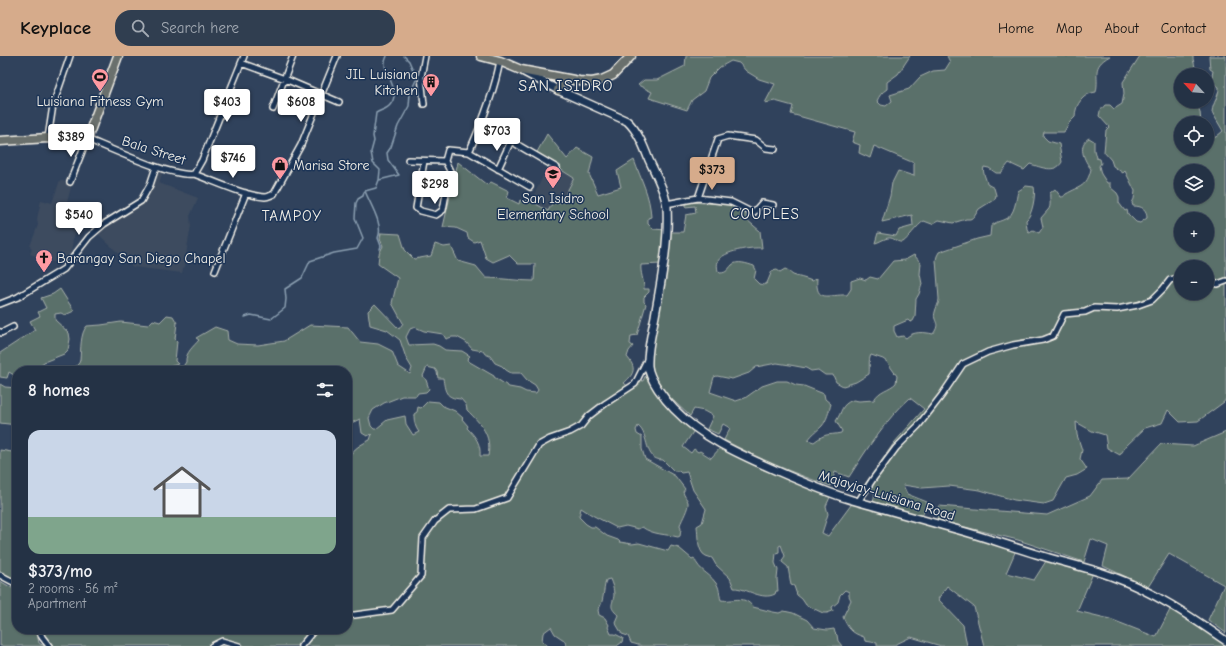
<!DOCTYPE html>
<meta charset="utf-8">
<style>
body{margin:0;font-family:"Comic Neue",sans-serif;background:#303e50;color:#f1f3f6;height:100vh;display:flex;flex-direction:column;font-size:15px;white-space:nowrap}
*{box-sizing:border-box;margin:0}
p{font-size:13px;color:#a3aab3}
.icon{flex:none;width:22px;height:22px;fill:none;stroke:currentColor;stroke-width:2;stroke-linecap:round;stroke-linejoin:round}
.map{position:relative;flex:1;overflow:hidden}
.details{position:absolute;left:12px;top:310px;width:340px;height:268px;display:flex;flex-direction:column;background:#243245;border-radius:16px;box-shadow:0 1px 3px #0004,0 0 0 1px #414d5e}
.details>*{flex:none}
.needle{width:26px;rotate:296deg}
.fabs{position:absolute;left:1174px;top:12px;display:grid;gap:8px}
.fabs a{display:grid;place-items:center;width:40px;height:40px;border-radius:50%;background:#243245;box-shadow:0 1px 3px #0004,0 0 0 1px #414d5e;font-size:20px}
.price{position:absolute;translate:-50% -34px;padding:0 9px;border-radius:4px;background:#fff;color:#222;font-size:13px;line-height:26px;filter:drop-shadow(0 1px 2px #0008)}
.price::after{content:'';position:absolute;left:50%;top:24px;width:12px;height:9px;margin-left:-6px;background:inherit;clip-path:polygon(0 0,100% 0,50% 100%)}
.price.on{background:#d6ab8b;color:#111}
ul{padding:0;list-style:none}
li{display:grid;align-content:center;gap:8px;height:212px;padding:0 16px}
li+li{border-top:1px solid #414d5e}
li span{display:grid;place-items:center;height:124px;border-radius:12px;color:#555}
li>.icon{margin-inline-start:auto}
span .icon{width:72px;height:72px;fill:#fffc;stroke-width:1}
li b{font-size:17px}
h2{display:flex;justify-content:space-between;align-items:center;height:48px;padding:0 16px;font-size:17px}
header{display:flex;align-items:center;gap:24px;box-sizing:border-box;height:56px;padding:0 20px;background:#d6ab8b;color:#111}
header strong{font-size:19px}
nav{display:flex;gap:22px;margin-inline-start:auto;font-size:14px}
.search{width:280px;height:36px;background:#303e50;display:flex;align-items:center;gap:10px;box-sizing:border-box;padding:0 14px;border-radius:16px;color:#a3aab3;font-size:15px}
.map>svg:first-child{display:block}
</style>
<header>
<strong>Keyplace</strong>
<div class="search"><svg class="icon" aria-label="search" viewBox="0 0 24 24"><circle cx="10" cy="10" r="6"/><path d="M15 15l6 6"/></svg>Search here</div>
<nav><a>Home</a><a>Map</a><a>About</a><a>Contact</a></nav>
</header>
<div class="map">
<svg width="1226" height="590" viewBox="0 0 1226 590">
<rect width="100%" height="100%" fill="#30425c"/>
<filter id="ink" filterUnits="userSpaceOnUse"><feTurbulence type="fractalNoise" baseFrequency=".025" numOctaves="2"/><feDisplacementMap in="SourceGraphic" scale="8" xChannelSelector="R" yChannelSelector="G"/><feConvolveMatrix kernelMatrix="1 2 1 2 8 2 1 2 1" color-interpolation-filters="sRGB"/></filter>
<g filter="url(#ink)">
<path fill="#3d4b5f" d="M549,108L574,122L561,148L548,155L531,145Z
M156,112L163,115L159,127L198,142L190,160L191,170L187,192L185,211L183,212L182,217L133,211L96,176L141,146Z
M60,124L72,128L65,153L72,156L77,174L73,182L71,197L62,209L30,198L32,193L30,190L38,169L37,163L41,144L52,147Z"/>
<path fill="#5a6f6b" stroke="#a7b0aa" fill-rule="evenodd" d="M686,0H910L898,18L887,26V33C882,36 879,40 877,45L881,49L886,50L892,45L890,39L909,33L920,21L933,15L945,14L950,6L947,0H1110C1090,11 1100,19 1096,36C1084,37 1075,48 1075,61L1069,67L1064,76H1044L1043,80L1048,85L1059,88L1062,106C1055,118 1041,111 1030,108L1024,114L1009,107L1001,117H996L989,112L984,111C982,117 986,121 987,128L994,132L996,139L995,143L979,153L974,161L970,163H966L953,167L939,164L932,168L924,165C917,169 907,184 903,186C898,187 895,183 891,182C886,181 880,186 875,187L878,177L896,180L899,174L913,170L912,159L882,166L890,140L892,127L898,115L914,120V107L874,90L870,102L859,97L860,89L852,86L855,76L791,58L793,50L775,45L765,47L775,28L759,23L746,15L739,7L731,5L720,11L709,22L704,35L692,44L687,54L649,42L652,36L638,29L644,24H657L685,10Z
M1140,0H1193V3L1197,19H1181V45H1196L1200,56L1201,67H1181V93H1207V82L1216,81L1223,75L1212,56C1213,46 1219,41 1219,31L1211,25L1213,15L1210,13L1209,0H1226V342L1224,346L1198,365L1180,366L1168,354L1162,367L1145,372L1126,390L1120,399L1107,392L1105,379L1092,375L1076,366L1077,379L1082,394L1080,403L1087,413L1077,419L1066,422L1053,445L1044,448L1014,444L980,434L949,430L922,432L903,429L907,438L927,446L922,461L873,447L875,437L863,431L894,387L924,353L910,342C885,364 867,393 849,421L835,416L831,430C794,418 758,402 724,384L730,372L723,368L718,378L707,373L713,360L704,355L694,353L690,360C676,347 659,333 652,314C651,309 651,303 651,298L670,176H683L686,159L696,157L695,150L685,151V146L729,148L745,155L747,164L760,175L762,192C751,191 723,195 718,205C717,208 717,211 718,215L720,217C727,217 728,213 732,209C737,204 748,208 754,210L756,214L754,223L759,228L764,229L767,227L772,215L777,214L780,216L785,213C789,214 789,217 793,219C798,221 805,222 812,225L817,222C815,248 829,238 847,239L851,233V225L860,222L866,224L870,221L878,223L893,205L905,204L914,199L921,207L920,218L922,228L919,238L916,243L915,261L913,265L910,266L908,264L894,270V275L897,281L903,280L906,282C913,275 924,276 933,278C942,266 932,266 935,256C936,251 939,248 939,243L936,204L937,200L939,196L977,183L990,180L991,170C997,165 999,166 1005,163C1015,160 1016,143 1018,135L1026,130L1034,131C1036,139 1032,160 1026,164L1027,173L1029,176L1033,174L1039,177L1043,171L1041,162C1043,159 1046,157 1048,154C1052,150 1049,142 1050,137L1055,133L1061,141C1067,140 1061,142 1066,138C1080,130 1087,131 1091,113C1084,104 1077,89 1089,82L1094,85V94L1096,102L1100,103L1101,107L1099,110L1101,118L1107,127H1110V131L1117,137L1119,141V147L1125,155L1127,154L1128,158L1136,166L1140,167L1147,162C1147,153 1142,150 1133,150L1132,147L1134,143L1135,135L1125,115L1123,117L1113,110L1111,104L1104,96L1106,74L1109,71L1099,60L1100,55L1105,49H1110L1114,53L1122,48L1124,38L1123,26ZM1181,115H1207V141H1181ZM1181,163H1207V189H1181ZM1181,211H1207V237H1181ZM871,299L883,303L887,306L897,320L896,327C889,334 879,334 874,344L859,345L853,344C840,349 843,355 836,365L842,375L841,377C827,380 827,376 814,386L808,384C812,378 817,375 822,370C827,364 829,355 831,348L825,343L824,338L804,330L796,329L787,325H777L762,330L745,342L736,345L710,336L714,321L717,320L732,323L749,317L756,311L777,307L790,309L806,312L811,315L818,314L825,319H833L836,326L843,330L856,326L869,318C870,312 868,304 871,299Z
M547,78L567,103L577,92L593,101L589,118L598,138L621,131L617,115L634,104C641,124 650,139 651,161L648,162V168L653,173L666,174L661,208L641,209C640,217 644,224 644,233H649V236L644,241V246L646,248L637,279L631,280L630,288L633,290L629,295L627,301C637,312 634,318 624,327L631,333L639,324L643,325L648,314L652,324L695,373L683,391L691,397L694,393L698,396L700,395L711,402L721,391C754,413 793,425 831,439L826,450L828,458L822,477L828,480L854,445L1016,494L1006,517L1034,524L1048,502L1093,517L1077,555L1110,563L1156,581L1172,550L1226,588V590H984L974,551L947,530L938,543L963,569L967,590H941L911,581L892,590H877V587L865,585L864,581C851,577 848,572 843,561L851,544L849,540V536L845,534L840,539L838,546L832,551L833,555L827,557H823L806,549L802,543L797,539L794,530L791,529L788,511L782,506L783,503L785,500L781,489L779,490V496L776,497L775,507L778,514L777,523L778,535H776L775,538C762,545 747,532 734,532L730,522L716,509L712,502C710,501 708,501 706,500C697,496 698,478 697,470L702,467L706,453L693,434L687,416L681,417L679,415H674L663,404C643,404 650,379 638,370L636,374L637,378L642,381V393L645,403L675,420L685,433L683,436C684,440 687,443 688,446C689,452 682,463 680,469L681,473L680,480L678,481C666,478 653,479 642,471L638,473L626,470L617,472L592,459L581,452L579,461L586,468L591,471H595L607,480L618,484L620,486L632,488L639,487L668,495L671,490L679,492L692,503L694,502C700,516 708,516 715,526C720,531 719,538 721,544C733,546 743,538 753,551L773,556L779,557L784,555L793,557L807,564L814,572L827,574L834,573L835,577L837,579L838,585L842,590H642L631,587L628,580L622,578L615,566L618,559C608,550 613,549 614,539C614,533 612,528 610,523L606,524C603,535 604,546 598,554L599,559L605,562L609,569L608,571L611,578H615L623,582L622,586L617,590H567L564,584L555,578L551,571L543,577L542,585L548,590H52C46,585 43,580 41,573H347V419L351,416L347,412C347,397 357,390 370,384L372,378L367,380L362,377L360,363L347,369V315H183L182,312L186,306C185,297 194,290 199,284L196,282L215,271L227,275L228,284L237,288L258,289L284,285L310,269L348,271L360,286L378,288L392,295L398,310L410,318L412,312L406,302L400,284L387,274L370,269L368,255L375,248L399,273L403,267L392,247L398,222L378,208L379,198L383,190L380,183L381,177L400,178L405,194L414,203L431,200L435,188L444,191L451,190L458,205L476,210L486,222C502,222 517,225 534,225L535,208H518L509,199L493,206L486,202L480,184L474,186L468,182L467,177L456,172L443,171L458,106L487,129L491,126L509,135L507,142L519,148L520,144L524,147L527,141L531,145L548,155L554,144L561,147L574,122L536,98ZM415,271L424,275L443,278L446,283L452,281H457L466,286L472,293L483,295L485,298L490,300L495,307L502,310L506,314L511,317H521L527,324L535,329L538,334L536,337L526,336L520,333L509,331L494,321V320L468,305L467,303L470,300L462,295L445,294L439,290L433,288L409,289L406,281L410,273ZM427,311L435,313L437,316L438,322H443C445,335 445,342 461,343L466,349L467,354C481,368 492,379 488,400H480C481,388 476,381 467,372L468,370L462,363L463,362L455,355L443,350L439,346L428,345L421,352L418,351L417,356L414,358C414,365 415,371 419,376L413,379L406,368L405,360L387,364L376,373H374L371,370L369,362L373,354L384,347L402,340H416L418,337L426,336L429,333L426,324L423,320Z
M60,233L74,255L65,259L61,257L55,258V264L69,277L70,283L68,294L64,298L44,306L39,310L32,311L28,315H17V321L9,316L7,322L0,321V297L35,274L30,265L40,260L38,256L46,252L41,242L53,238Z
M167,259L173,260L177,267L175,283L177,285L175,305L178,308L169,311L165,315H71L79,307L80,304C81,294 80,277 87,270L101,269L121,266L148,269L153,264L160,266Z
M0,328L5,331L17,332V369L0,367Z
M1226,376V577L1208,564L1224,529L1169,498L1148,531L1103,510L1108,490L1091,483L1084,506L1018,484L937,464L939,450L1047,459L1090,440L1102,424L1128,423L1161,388L1193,390Z
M0,394L12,396L17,395V525L0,516Z
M0,525L17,535V573H36L39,587L44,590H0Z"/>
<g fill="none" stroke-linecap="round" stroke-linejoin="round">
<path stroke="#8b9fb1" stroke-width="1.5" d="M379,124L380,114L373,107L371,96L374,85L373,80L376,57C381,54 387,53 390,49C401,36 387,22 385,9C384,6 386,3 387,0
M380,193L381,190L378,182C384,169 370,148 365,135L376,132L379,124L399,119L388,104L387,97L391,91L398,70L409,50L410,37L417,22L416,18L412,12L409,5L404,0
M245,261L251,259L271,263L285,252L286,243L285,233L302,222L310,205L334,197L357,193L363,182L355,162L356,147L358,143L363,140L364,136"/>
<defs>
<path id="minor" d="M241,7L285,23L339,46
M424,48L421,21L425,0
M273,53L293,0
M480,69L511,85L557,112
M48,82L53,49L70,0
M469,96C482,67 494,37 500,5
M408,104L445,105L450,115L443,154L436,159L421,155L416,152L424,105
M445,105L448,94L469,96L530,131
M498,113L511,85
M194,118L202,104L244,0
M70,126L87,83C109,92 173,122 194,118C214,125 245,140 265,141C268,141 271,139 274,138L301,89L337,0
M698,142L718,83L728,80L756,84L766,92L775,93
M666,148L698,142L731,146L753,157L762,147L773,149
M215,215L246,137
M1207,226L1218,228L1226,225
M0,248L18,241L64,213L89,181L104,168L141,145L150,129L156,111
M0,276L1,277L13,271
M858,446L873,423L896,392L918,370L942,339L963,308L988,296L1013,289L1043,284L1053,280L1064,258L1085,256L1094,252L1117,253L1138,249L1152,244L1163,233L1170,224L1181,221
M0,519L17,528
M347,560L392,554L421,520L423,482L435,465L449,454L476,453L507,442L539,389L550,383L570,376L581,370L589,360L606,347L635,328L647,304
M39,573L42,581L49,590
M212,590L222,585L239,590
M301,590L315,573"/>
<path id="tertiary" d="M524,16L558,34L627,65C638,75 644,91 649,104C656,119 665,135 667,151C669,187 661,225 655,260C652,276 647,294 648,310C649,323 665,344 674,353C702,382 739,398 775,414C800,425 825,436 852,444C890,455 928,465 966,476C990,483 1013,491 1036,498C1061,506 1086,511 1111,520C1153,535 1190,560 1226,585"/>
<path id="primary" d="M481,0L500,5L521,14L579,25L592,26L602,24L613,19L631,0
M558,34L563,22
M0,85L48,82L87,83L118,0"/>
</defs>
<use href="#minor" stroke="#f4f1e8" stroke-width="8"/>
<use href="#tertiary" stroke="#f4f1e8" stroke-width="10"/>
<use href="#primary" stroke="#f4f1e8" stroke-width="11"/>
<use href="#minor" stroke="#1d3557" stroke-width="5"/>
<use href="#tertiary" stroke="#1d3557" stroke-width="7"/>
<use href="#primary" stroke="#6a706d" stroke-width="8"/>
</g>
</g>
<defs>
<symbol id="stadium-pin" viewBox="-11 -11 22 30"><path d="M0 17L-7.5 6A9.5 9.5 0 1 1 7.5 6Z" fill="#ff9aa2" stroke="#1d3557"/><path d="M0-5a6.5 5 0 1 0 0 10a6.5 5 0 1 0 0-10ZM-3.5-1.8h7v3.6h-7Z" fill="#111"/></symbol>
<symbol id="building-pin" viewBox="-11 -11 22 30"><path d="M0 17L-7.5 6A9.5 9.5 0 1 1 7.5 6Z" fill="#ff9aa2" stroke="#1d3557"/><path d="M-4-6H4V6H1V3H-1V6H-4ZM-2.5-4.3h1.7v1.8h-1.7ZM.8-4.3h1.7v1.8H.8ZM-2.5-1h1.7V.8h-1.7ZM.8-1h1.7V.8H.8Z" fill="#111"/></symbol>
<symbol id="shop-pin" viewBox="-11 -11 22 30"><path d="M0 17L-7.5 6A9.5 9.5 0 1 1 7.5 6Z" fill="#ff9aa2" stroke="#1d3557"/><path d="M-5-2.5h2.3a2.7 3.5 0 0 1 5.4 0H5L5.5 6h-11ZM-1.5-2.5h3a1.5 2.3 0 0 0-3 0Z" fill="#111"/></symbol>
<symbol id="school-pin" viewBox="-11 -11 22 30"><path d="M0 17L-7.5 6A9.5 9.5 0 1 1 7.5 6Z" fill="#ff9aa2" stroke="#1d3557"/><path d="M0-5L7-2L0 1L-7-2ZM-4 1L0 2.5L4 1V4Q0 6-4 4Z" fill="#111"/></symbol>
<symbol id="church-pin" viewBox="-11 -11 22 30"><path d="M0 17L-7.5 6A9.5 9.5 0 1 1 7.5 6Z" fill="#ff9aa2" stroke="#1d3557"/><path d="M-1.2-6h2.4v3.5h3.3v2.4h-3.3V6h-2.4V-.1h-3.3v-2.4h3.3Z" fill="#111"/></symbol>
</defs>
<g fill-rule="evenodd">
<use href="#stadium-pin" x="90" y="11" width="20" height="27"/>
<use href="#building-pin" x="421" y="16" width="20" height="27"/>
<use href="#shop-pin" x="270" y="99" width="20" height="27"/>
<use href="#school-pin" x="543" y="108" width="20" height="27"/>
<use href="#church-pin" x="34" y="192" width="20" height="27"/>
</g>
<g text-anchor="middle" stroke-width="3" stroke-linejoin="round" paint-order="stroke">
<g font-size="14" fill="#f4f1e8" stroke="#1d3557">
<text x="418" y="23" text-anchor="end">JIL Luisiana<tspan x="418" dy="16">Kitchen</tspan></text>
<text x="100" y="50">Luisiana Fitness Gym</text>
<text x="293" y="114" text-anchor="start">Marisa Store</text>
<text x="553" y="147">San Isidro<tspan x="553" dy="16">Elementary School</tspan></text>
<text x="57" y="207" text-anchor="start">Barangay San Diego Chapel</text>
</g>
<g font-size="14" fill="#f4f1e8" stroke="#1d3557">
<text transform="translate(154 94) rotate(18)" y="5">Bala Street</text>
<text transform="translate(887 439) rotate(17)" y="5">Majayjay-Luisiana Road</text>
</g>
<g font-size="15" letter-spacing="1" fill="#f4f1e8" stroke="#1d3557">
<text x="765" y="163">COUPLES</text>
<text x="292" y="165">TAMPOY</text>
</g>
<g font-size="16" letter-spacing="1" fill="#f4f1e8" stroke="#1d3557">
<text x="566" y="35">SAN ISIDRO</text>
</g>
</g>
</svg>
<div class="fabs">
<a><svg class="needle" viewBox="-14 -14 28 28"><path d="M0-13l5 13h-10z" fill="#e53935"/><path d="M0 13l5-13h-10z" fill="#a3aab3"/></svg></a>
<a><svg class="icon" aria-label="locate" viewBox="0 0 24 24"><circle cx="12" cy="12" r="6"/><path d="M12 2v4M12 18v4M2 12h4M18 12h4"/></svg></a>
<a><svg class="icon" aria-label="layers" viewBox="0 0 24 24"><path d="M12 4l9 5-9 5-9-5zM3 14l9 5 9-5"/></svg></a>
<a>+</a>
<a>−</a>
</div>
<b class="price" style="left:227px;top:67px">$403</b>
<b class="price" style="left:301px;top:67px">$608</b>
<b class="price" style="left:497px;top:96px">$703</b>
<b class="price" style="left:71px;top:102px">$389</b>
<b class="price" style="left:233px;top:123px">$746</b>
<b class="price on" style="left:712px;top:135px">$373</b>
<b class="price" style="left:435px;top:149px">$298</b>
<b class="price" style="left:79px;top:180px">$540</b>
<section class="details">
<h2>8 homes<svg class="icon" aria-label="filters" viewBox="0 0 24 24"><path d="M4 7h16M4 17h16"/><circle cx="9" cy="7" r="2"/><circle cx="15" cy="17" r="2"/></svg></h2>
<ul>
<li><span style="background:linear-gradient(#c9d6e8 70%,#7fa58c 0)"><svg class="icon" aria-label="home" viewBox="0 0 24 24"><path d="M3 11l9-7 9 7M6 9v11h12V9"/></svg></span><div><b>$373/mo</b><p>2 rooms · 56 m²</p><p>Apartment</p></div></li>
</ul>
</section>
</div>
